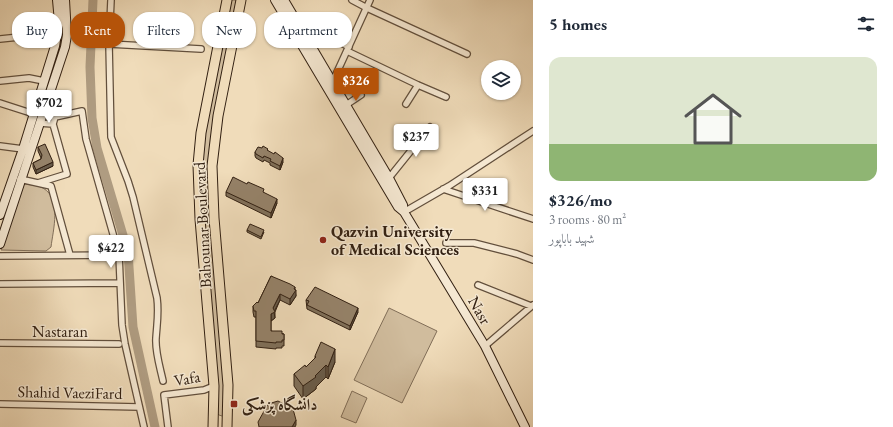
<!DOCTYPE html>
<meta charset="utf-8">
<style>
body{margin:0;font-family:"EB Garamond",Amiri,serif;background:#f2f2f3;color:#1f2937;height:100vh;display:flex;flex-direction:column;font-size:15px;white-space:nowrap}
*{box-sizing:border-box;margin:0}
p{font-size:13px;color:#747a83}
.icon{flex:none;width:22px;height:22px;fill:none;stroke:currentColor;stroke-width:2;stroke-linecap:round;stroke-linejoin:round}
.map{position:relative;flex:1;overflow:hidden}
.sheet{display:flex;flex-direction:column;background:#fff;width:360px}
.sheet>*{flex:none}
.guide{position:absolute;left:12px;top:12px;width:380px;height:36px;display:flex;gap:8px}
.buttons{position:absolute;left:481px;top:60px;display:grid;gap:8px}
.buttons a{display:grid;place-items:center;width:40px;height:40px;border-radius:50%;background:#fff;box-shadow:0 1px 3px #0004;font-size:20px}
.price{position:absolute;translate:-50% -34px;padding:0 9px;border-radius:4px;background:#fff;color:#222;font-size:13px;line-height:26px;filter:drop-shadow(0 1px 2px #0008)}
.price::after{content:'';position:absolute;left:50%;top:24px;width:12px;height:9px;margin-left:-6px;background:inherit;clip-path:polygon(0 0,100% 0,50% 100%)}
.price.current{background:#b45309;color:#fff}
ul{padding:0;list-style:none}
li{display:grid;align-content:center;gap:8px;height:212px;padding:0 16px}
li span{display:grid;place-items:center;height:124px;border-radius:12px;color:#555}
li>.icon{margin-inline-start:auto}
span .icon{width:72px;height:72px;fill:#fffc;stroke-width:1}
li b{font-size:17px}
h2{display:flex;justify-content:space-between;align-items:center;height:48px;padding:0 16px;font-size:17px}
.chip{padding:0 14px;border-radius:16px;background:#fff;box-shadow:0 1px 3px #0004;font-size:14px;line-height:36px}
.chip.current{background:#b45309;color:#fff}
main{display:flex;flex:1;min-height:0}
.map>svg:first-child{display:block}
</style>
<main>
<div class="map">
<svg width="533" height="427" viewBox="0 0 533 427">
<rect width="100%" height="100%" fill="#f0dcba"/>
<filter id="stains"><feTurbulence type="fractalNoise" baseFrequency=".005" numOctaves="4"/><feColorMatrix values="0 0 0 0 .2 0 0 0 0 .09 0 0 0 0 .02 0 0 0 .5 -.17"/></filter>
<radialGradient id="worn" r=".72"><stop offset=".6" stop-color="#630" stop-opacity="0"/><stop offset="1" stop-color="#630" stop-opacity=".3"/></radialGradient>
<path fill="#d0bc9d" stroke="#816e58" d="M224,0H241L212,166L228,385L224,414L222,416L219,415L217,413L198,165Z
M24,184C30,185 38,185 43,188C62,199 53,230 51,247L46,251L1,250Z
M389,308L437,331L402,403L354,380Z
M352,391L367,398L356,423L341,417Z"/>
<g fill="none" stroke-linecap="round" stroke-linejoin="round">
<path stroke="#af9c81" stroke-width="9" d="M93,0L90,67L92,118L97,148L128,252L133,327L155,427"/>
<defs>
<path id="street" d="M111,0L109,44L111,137L128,181L133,197L157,298C159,313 157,323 156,338C155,352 160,367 163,381
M352,0L367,8L467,54
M320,31L349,47
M0,39L58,33
M109,44L201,49
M347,51L418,85L446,97
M0,81L29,78L44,81
M333,81L370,0
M0,103L34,114
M406,104L418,85
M346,105L361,95
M53,124L55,117L82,111L86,139L119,255L122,325L125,344L144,427
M0,146L23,149
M389,178L430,127
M20,179L51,186L70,255
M38,183L67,174L53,124L39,123
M443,189L533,219
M404,212L449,186L533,131
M446,243H474L517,254L533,260
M0,256L119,255
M0,284L120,283
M478,285L531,306
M0,343L119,344
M485,346L533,305
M0,404L139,407
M168,427L164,395L204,390L214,386"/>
<path id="secondary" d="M275,0L398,207L404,212L485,346L525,427
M284,0L389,178L403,205L404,212
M0,215L23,149L55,46L59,22L57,0
M0,244L65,47L67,35L65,0"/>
<path id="primary" d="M213,427L214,386L200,219L198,165L201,133L227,0
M227,427L228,385L214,218L212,166L218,116L241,0"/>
</defs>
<use href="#street" stroke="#624f3c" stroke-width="8"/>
<use href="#secondary" stroke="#322012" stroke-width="10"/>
<use href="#primary" stroke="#322012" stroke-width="11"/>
<use href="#street" stroke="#f5e8d2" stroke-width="5.5"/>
<use href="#secondary" stroke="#f5e8d2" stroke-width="8"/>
<use href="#primary" stroke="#f0dcba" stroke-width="9"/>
</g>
<path fill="#80705a" stroke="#322012" d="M38,147L53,166L36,174L33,167V163L41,159V158L38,151Z
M268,151L283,162L280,170L270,165V163L264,160L263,162L256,158L255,156V152Z
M226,192L264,193L277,203L271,218L226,196Z
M247,230L264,232L261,239L247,232Z
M271,276L295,290L296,296L290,305L280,300L275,312V318L271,321V331L284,334V346H282V348H276V349L256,347V317H254L253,312V306L258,303Z
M306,300L358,312L350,330L307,309Z
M315,356L335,362L328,379L326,377L316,387V389L303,399L294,386V374L306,367L315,358Z"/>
<path fill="#685b4a" stroke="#322012" d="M283,158V162L280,170V166Z
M53,162V166L36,174V170Z
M277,199V203L271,218V213Z
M295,287V291L296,290V296L290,305V299Z
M280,294V300L274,312L275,318L271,321V314L273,308Z
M358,308V312L350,330V326Z
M335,349V362L328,379V367Z
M326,365V377L316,387V389L303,399V386Z
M296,420V425L295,427H292Z"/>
<path fill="#958269" stroke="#322012" d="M45,144L53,162L36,170L33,163L41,159L42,155L38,147Z
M263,146L268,149L267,150L274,154L275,152L283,158L280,166L270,161L271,159L264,156L263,158L256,154L255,152L258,147L262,148Z
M233,177L247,184L248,182L264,189L263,192L277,199L271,213L226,192Z
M250,224L264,230L261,237L247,230Z
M271,276L290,284L295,287L294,289L296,290L290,299L280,294L273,308L275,312L271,314V331H282V334H284V340H282V342H276V343L256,341V311H254L253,306L257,302L258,303Z
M315,287L358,308L350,326L307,305L309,301L306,300Z
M321,342L335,349L328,367L326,365L315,376L316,377L303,386L294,374L305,365L306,367L316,357L315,356Z
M278,401L293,409L296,420L292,427H259L258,422L268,404Z"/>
<g fill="#8f2418" stroke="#f5e8d2" stroke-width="1.5">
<circle cx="323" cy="240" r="4"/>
<rect x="230" y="400" width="8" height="8" rx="2"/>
</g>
<g text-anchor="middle" stroke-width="3" stroke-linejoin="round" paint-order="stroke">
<g font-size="16" fill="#322012" stroke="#f5e8d2">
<text transform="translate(202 225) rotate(-93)" y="6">Bahounar Boulevard</text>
<text transform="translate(480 310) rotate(60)" y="6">Nasr</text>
<text x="60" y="337">Nastaran</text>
<text transform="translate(187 378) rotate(-10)" y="6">Vafa</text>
<text transform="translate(70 392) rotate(1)" y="6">Shahid VaeziFard</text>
</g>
<g font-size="16" font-weight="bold" fill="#322012" stroke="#f5e8d2" text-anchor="start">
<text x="331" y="237">Qazvin University<tspan x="331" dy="18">of Medical Sciences</tspan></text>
<text x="242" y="410">دانشگاه پزشکی</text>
</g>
</g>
<rect width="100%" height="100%" filter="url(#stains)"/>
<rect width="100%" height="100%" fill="url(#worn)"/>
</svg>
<div class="buttons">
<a><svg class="icon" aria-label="layers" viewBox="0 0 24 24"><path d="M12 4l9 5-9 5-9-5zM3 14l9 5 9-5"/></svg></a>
</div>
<b class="price current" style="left:356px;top:102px">$326</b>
<b class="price" style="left:49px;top:124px">$702</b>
<b class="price" style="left:416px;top:158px">$237</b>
<b class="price" style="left:485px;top:212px">$331</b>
<b class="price" style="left:111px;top:269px">$422</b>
<div class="guide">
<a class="chip">Buy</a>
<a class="chip current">Rent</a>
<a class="chip">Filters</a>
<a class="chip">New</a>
<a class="chip">Apartment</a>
</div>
</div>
<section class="sheet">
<h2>5 homes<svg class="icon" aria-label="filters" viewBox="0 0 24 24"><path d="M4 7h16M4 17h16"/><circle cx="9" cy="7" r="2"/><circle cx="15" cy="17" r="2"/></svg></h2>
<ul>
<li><span style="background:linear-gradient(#dfe7d0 70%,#8fb573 0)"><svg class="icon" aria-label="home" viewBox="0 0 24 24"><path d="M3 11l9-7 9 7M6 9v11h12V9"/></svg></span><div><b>$326/mo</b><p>3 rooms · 80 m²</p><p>شهید باباپور</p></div></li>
</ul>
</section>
</main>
